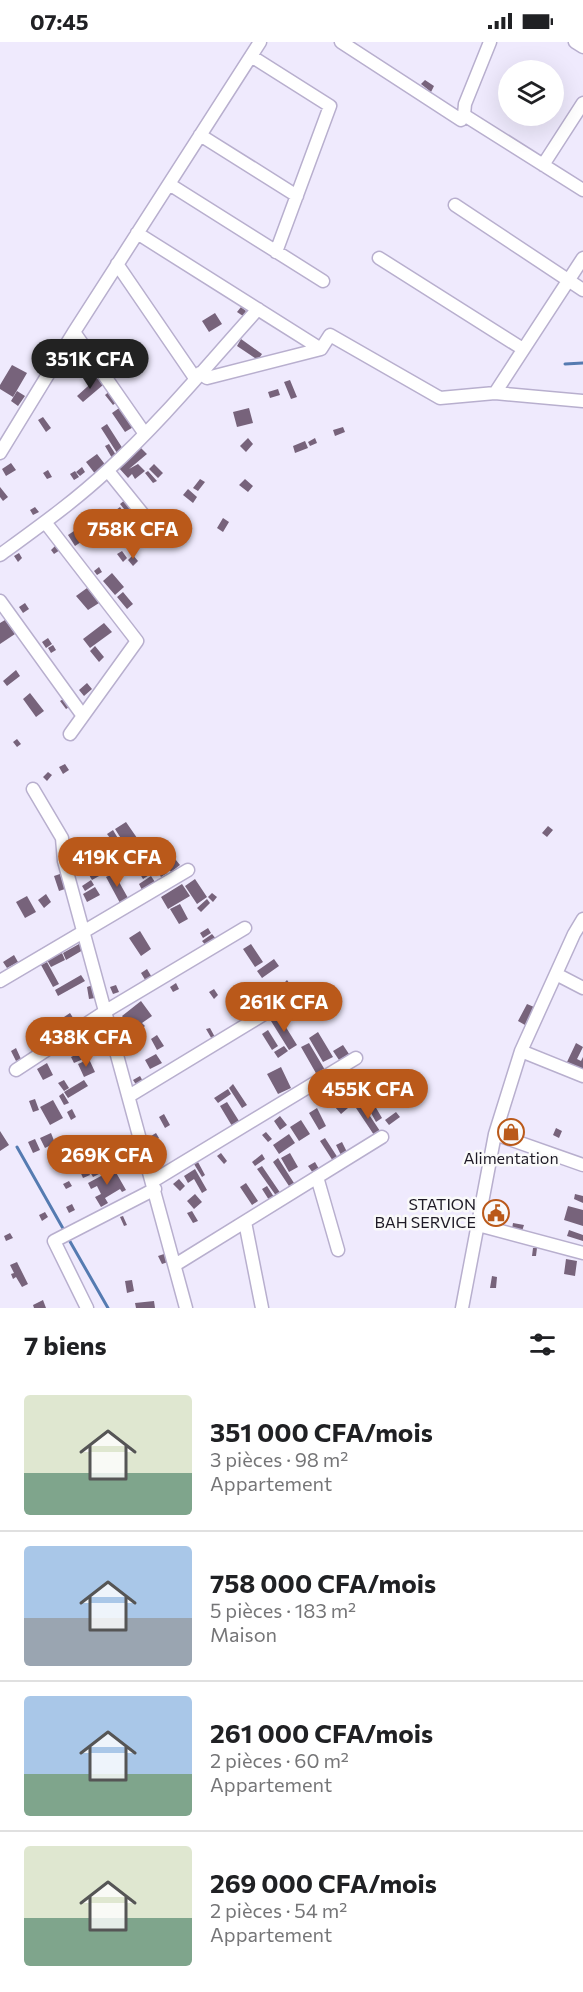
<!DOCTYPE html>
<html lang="fr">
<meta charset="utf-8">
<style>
body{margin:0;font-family:Commissioner,sans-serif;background:#f2f2f2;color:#202124;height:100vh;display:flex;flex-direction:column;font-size:22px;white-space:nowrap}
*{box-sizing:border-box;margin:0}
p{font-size:20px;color:#757577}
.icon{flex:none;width:33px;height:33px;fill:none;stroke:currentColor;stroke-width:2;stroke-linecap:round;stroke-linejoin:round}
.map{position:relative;height:1266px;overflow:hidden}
.details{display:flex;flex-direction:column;background:#fff;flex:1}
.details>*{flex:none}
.fabs{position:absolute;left:498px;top:18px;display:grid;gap:12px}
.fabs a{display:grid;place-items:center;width:66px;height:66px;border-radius:50%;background:#fff;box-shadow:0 6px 24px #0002;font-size:30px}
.price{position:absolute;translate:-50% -51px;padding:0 14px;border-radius:21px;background:#ba591a;color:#fff;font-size:20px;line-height:39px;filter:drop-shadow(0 2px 3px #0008)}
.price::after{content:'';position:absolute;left:50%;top:36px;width:18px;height:14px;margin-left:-9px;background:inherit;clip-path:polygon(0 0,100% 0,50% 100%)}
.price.current{background:#222;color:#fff}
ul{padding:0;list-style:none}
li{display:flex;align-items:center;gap:18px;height:150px;padding:0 24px}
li+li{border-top:2px solid #e0e0e0}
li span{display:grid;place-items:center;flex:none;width:168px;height:120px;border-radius:6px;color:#555}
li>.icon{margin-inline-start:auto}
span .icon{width:72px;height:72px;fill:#fffc;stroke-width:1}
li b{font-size:26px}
h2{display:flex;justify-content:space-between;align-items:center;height:72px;padding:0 24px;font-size:26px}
.status{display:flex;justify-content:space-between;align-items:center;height:42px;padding:0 30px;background:#fff;direction:ltr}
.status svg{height:16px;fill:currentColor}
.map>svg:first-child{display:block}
</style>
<div class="status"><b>07:45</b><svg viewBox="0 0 49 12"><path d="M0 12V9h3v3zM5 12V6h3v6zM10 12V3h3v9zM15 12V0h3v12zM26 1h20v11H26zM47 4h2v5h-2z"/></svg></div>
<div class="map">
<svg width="583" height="1266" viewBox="0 0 583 1266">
<rect width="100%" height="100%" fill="#efeafd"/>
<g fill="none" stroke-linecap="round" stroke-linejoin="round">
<path stroke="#557bb1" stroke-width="3" d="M565,322L583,321
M17,1105L65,1190
M68,1196L108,1266"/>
</g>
<path fill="#77637b" d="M425,38L434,44L431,50L421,42Z
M241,265L246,269L243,274L237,270Z
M215,271L222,282L209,290L202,279Z
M241,297L262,312L258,318L237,304Z
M99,305L106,314L101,318L94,309Z
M80,307L97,333L92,336L75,311Z
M12,323L27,331L13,355L0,347V343Z
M97,336L103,343L83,360L77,354Z
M290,338L297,355L291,357L284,340Z
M278,347L280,353L270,356L268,350Z
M17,349L25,354L18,364L11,359Z
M110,349L118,359L113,363L105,353Z
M122,364L135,384L125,390L112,371Z
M249,366L253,381L237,385L233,370Z
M43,375L51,386L46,390L38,378Z
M107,382L123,407L117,411L101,386Z
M343,385L345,390L335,394L333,388Z
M248,396L253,402L246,410L240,404Z
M315,396L317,401L310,404L308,400Z
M305,399L308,406L295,411L293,404Z
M109,402L116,413L112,416L105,404Z
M141,406L147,412L129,427L138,422L145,429L135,437L132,432L128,436L118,425Z
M97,412L107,425L96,433L86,420Z
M11,421L16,428L6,434L2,427Z
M154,422L163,431L158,436L149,427Z
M82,425L85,430L80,434L76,430Z
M48,428L52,435L47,437L43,431Z
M75,429L79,435L74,438L70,432Z
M148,429L157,439L153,441L145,431Z
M200,437L205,440L198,449L193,446Z
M245,437L253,444L248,450L239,443Z
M0,445L8,455L3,459L0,455Z
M188,447L197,455L193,461L183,453Z
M126,457L134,467L128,472L120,462Z
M35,465L39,470L33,473L30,468Z
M120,465L128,476L135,471L139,477L130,484L126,478L124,479L129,484L125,487L112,471Z
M111,471L124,488L114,495L101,479Z
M223,476L229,480L223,490L217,486Z
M74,489L81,500L75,504L68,493Z
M56,503L60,508L54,512L51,508Z
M122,509L127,516L123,520L117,512Z
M19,511L22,516L18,520L14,514Z
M133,513L138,519L133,524L128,518Z
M99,525L102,530L97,533L94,529Z
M112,531L124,545L115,553L103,539Z
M87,546L99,561L88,568L76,554Z
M123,550L133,562L127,567L117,555Z
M25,561L29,567L23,571L19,565Z
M5,578L15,592L0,602V581Z
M104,581L112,590L90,606L83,597Z
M48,596L52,602L46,606L42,600Z
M53,603L56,608L51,611L48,606Z
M95,604L104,615L99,620L90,609Z
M16,628L20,634L7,644L3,639Z
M87,641L92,647L84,654L79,648Z
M30,651L44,669L36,675L23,657Z
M65,656L71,664L66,667L60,659Z
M17,697L21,702L17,705L13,700Z
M65,722L69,728L63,732L59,725Z
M48,730L52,733L47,739L43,735Z
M126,780L144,806L132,814L115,787Z
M548,784L553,788L547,795L542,791Z
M113,788L119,798L113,802L122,817L109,825L96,804L110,796L107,792Z
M158,801L162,809L157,812L152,804Z
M150,804L155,813L145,819L140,810Z
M138,811L151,832L143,837L130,816Z
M171,812L180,823L171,830L162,819Z
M101,817L108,829L92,838L85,826Z
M158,818L167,831L161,835L153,822Z
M114,831L128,856L120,861L106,835Z
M60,832L65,847L59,849L54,834Z
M151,834L155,840L142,848L139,842Z
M195,837L207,855L197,862L185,844Z
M91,838L94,843L85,849L82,844Z
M182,842L190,854L168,867L161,855Z
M95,845L100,853L87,860L83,852Z
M212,851L217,855L213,860L208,855Z
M46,852L51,860L44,866L38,858Z
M27,854L36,870L25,876L16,860Z
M207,857L210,861L201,870L197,866Z
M180,862L188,877L179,882L170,867Z
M208,886L211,891L203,896L200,891Z
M140,889L151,907L141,914L129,896Z
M212,892L217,898L207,905L202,899Z
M79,902L83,908L66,918L63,911Z
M251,902L263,920L255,925L243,907Z
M62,911L65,918L51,925L47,918Z
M14,913L18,920L7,926L3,920Z
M274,917L279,924L262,936L257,929Z
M47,920L59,942L53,945L41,923Z
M147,927L153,937L147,941L141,931Z
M81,933L85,939L58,954L55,948Z
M287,938L292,945L287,950L282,943Z
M276,940L283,952L275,956L269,945Z
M176,941L179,947L173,950L170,945Z
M93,943L95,956L89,957L87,945Z
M116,943L119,950L113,952L110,945Z
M214,947L218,953L214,957L209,950Z
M270,955L275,964L266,969L261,960Z
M141,959L152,974L142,981L145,984L136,992L122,974Z
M527,962L534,965L525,983L518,979Z
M70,971L77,982L71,986L64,975Z
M279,974L297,1003L289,1008L271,979Z
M210,986L216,997L213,999L206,987Z
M268,988L278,1004L272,1008L262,992Z
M318,990L333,1015L323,1020L309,996Z
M157,993L164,1004L157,1008L151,997Z
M33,996L38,1006L32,1009L27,999Z
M81,1000L84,1005L70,1014L67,1009Z
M309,1001L325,1028L317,1033L301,1005Z
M576,1001L583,1005L577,1017L581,1019L583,1015V1027L567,1020Z
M343,1003L349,1012L339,1018L333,1009Z
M284,1004L288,1009L278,1016L274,1010Z
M16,1006L21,1017L16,1019L11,1009Z
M85,1008L88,1015L74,1021L71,1015Z
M156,1012L162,1021L150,1027L145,1018Z
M89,1017L95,1030L84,1035L78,1022Z
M47,1021L53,1033L43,1038L37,1027Z
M281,1025L291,1046L278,1052L267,1032Z
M140,1034L144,1041L137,1044L133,1038Z
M64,1038L69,1046L64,1049L58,1041Z
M84,1038L88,1044L68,1056L64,1050Z
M233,1042L247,1063L242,1066L229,1046Z
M228,1047L231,1052L218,1061L214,1056Z
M383,1049L390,1060L385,1063L378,1053Z
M63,1051L69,1061L64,1063L59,1054Z
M368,1052L382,1076L376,1080L362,1055Z
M35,1057L39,1068L33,1070L29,1059Z
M53,1058L63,1076L50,1083L40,1065Z
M343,1059L348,1066L341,1072L335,1065Z
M227,1060L239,1079L232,1084L220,1064Z
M362,1062L380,1089L374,1093L356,1066Z
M317,1066L326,1084L319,1088L309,1071Z
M72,1067L76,1075L71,1078L67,1070Z
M396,1070L400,1075L389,1083L385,1078Z
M164,1072L170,1083L165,1086L159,1075Z
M280,1074L287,1083L280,1088L274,1079Z
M301,1078L310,1092L299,1099L290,1085Z
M556,1086L562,1089L559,1096L553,1093Z
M0,1089L9,1103L0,1109Z
M266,1090L272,1097L268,1100L262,1093Z
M51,1091L55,1101L45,1106L40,1096Z
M156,1091L159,1096L154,1099L151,1094Z
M289,1092L295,1101L279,1112L273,1103Z
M325,1096L338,1116L333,1119L320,1099Z
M35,1097L40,1108L33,1111L28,1100Z
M342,1100L347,1110L341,1113L336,1103Z
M221,1111L227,1119L224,1122L217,1114Z
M290,1111L298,1125L289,1130L281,1116Z
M262,1112L265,1117L255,1124L252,1120Z
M278,1116L294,1141L289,1144L273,1120Z
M198,1120L205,1133L202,1135L194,1122Z
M315,1120L319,1127L313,1131L308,1124Z
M85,1122L90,1133L83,1136L78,1125Z
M104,1124L107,1128L93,1135L90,1130Z
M262,1124L281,1152L277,1155L257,1127Z
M114,1127L126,1148L122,1150L120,1147L105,1156L108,1161L101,1165L95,1155L101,1152L97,1144L91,1147L88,1141Z
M195,1127L207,1148L202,1151L194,1137L188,1141L184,1134Z
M179,1137L185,1144L180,1149L173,1142Z
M69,1139L72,1144L66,1147L63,1142Z
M246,1141L258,1159L252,1163L240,1145Z
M267,1144L274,1155L269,1158L262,1147Z
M195,1152L202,1160L194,1167L187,1159Z
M575,1152L583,1154V1161L574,1157Z
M72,1162L75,1168L69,1171L66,1165Z
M568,1164L583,1168V1184L564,1178Z
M192,1169L198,1179L193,1181L187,1171Z
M45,1170L48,1175L42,1179L39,1173Z
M123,1174L127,1183L124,1184L120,1175Z
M513,1181L524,1183L522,1189L512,1187Z
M569,1188L583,1193V1199L567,1194Z
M10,1191L13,1196L6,1199L4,1194Z
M533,1206H537L536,1214H532Z
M164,1212L168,1220L162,1222L158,1214Z
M566,1217L577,1219L575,1234L564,1232Z
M17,1220L28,1242L22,1245L16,1235L13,1237L11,1232L14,1231L10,1223Z
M492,1234L497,1235L496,1246H490Z
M132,1238L134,1249L127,1251L125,1239Z
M43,1258L46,1266H34L33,1263Z
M154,1259L155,1266H136L135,1261Z"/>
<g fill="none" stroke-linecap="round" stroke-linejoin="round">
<defs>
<path id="street" d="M341,0L461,78L464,73L465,62L490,0
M575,0L583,5
M251,14L330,64L276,210
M464,73L583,148
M200,93L297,154
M543,123L583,61
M169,142L323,239
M455,163L583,248
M137,191L321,307
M379,216L523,307
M117,222L195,336
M74,290L145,392
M200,331L207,336L321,307L330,293L440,356L495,351L583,359
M495,351L583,216
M0,411L74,290L260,0
M108,429L159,492
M45,480L137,599L70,692
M0,513C37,486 75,459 108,428C162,379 209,321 258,267
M0,559L83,674
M33,747L62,796L64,819L186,1266
M556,932L583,946
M0,939L188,828
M521,1009L583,1034
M16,1028L106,969L245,886
M129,1054L302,949
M495,1092L583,1123
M317,1135L338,1208
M153,1139L356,1016
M245,1180L262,1266
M478,1183L583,1211
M175,1223L382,1095
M87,1266L54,1199L155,1147
M462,1266L495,1092L521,1009L574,892L583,877"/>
</defs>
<use href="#street" stroke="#b8afce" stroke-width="15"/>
<use href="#street" stroke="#fff" stroke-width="12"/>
</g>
<defs>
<symbol id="shop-ring" viewBox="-11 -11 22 22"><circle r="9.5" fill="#fafafa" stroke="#ba591a" stroke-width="1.5"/><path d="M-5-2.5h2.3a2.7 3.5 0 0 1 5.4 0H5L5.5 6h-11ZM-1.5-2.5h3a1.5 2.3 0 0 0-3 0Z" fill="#ba591a"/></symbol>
<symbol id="civic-ring" viewBox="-11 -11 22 22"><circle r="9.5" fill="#fafafa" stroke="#ba591a" stroke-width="1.5"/><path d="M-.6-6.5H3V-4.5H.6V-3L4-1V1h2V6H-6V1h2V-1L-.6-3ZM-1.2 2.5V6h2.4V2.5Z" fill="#ba591a"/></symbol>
</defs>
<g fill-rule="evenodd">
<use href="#shop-ring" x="496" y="1075" width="30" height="30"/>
<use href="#civic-ring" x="481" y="1156" width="30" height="30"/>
</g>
<g text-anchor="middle" stroke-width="5" stroke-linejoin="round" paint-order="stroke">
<g font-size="16" fill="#1e1a26" stroke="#fafafa">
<text x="511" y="1122">Alimentation</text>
<text x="476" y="1168" text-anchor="end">STATION<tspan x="476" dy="18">BAH SERVICE</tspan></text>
</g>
</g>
</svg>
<div class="fabs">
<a><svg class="icon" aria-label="layers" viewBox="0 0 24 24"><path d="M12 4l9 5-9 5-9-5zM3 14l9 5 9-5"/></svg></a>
</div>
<b class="price current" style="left:90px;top:348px">351K CFA</b>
<b class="price" style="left:133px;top:518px">758K CFA</b>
<b class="price" style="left:117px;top:846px">419K CFA</b>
<b class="price" style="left:284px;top:991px">261K CFA</b>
<b class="price" style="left:86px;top:1026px">438K CFA</b>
<b class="price" style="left:368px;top:1078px">455K CFA</b>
<b class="price" style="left:107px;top:1144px">269K CFA</b>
</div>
<section class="details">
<h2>7 biens<svg class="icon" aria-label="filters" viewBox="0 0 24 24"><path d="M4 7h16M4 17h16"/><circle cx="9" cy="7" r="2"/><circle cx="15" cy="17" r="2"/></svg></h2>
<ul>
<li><span style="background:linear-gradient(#dfe7d0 65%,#7fa58c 0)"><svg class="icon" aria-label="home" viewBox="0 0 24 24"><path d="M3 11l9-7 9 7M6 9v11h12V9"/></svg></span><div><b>351 000 CFA/mois</b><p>3 pièces · 98 m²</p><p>Appartement</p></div></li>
<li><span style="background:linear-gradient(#a9c7e8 60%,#9aa5b1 0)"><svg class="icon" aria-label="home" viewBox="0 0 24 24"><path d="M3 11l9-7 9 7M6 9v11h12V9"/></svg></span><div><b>758 000 CFA/mois</b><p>5 pièces · 183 m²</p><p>Maison</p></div></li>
<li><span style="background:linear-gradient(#a9c7e8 65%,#7fa58c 0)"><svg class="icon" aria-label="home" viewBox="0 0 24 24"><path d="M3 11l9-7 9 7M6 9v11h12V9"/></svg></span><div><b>261 000 CFA/mois</b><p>2 pièces · 60 m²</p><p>Appartement</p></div></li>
<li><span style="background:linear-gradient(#dfe7d0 60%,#7fa58c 0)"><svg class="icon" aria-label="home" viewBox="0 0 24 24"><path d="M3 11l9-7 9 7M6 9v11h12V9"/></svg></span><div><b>269 000 CFA/mois</b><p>2 pièces · 54 m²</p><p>Appartement</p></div></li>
</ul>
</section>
